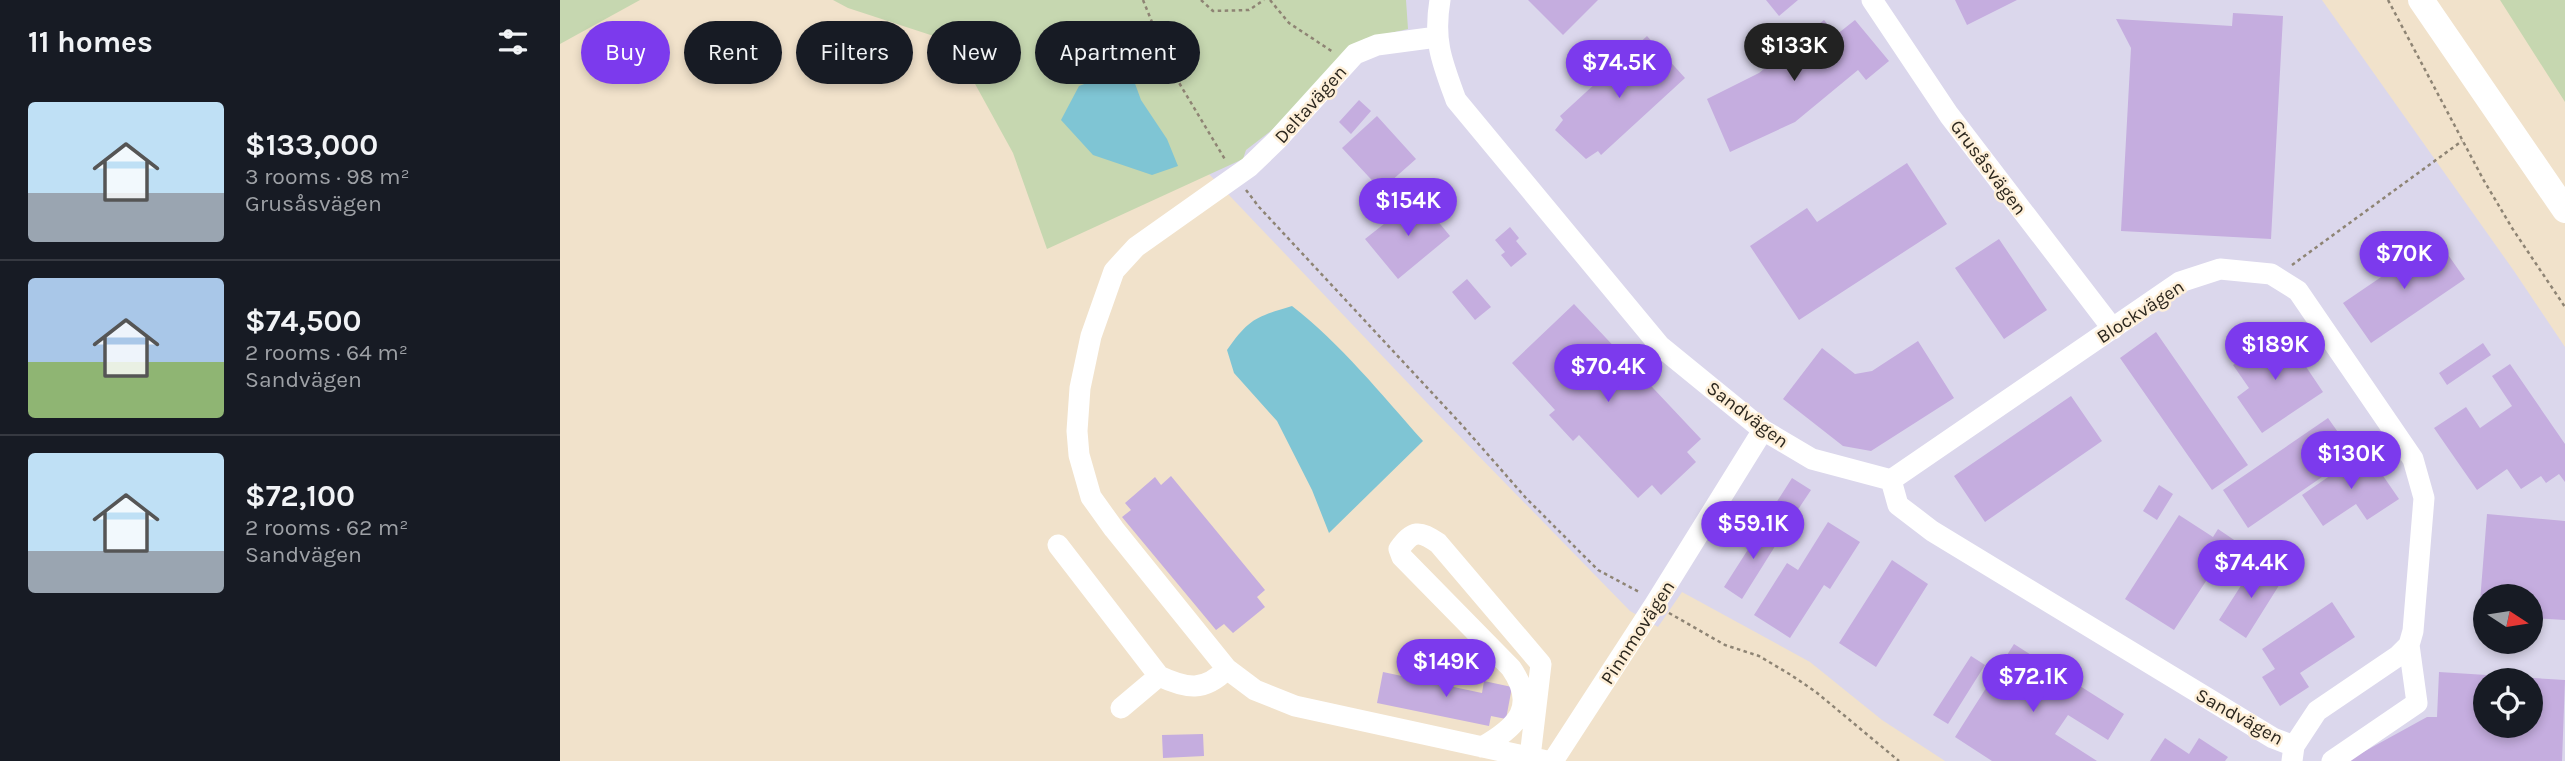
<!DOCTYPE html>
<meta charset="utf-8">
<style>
body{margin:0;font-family:Karla,sans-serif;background:#20242c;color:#f1f3f6;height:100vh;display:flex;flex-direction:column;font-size:26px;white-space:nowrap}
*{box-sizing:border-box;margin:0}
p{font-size:23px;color:#9ea1a6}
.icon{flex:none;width:38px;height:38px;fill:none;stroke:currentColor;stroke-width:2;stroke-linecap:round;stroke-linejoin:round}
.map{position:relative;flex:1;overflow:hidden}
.side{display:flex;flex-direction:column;background:#171b24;width:560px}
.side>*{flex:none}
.guide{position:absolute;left:21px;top:21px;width:665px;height:63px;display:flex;gap:14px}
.needle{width:46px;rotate:102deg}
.controls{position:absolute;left:1913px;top:584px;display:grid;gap:14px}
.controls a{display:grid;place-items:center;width:70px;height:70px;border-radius:50%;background:#171b24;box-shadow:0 4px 10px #0003;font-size:35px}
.price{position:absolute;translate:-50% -60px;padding:0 16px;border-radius:24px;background:#7c3aed;color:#fff;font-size:23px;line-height:46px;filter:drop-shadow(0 2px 4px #0008)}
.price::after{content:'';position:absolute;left:50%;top:42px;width:21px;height:16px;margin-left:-10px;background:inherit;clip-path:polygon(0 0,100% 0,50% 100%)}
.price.on{background:#222;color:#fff}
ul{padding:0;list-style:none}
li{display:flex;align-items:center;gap:21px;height:175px;padding:0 28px}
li+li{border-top:2px solid #363941}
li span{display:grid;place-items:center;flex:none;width:196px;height:140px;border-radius:7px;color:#555}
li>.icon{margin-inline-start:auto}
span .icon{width:84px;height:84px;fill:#fffc;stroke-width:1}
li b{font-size:30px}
h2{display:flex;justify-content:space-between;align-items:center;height:84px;padding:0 28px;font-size:30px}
.tag{padding:0 24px;border-radius:32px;background:#171b24;box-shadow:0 4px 10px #0003;font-size:24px;line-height:63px}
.tag.on{background:#7c3aed;color:#fff}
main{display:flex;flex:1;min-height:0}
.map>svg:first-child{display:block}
</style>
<main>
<section class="side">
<h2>11 homes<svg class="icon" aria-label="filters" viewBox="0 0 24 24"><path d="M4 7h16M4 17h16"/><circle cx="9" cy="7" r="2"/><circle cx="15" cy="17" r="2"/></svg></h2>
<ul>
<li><span style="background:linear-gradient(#bfe0f5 65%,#9aa5b1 0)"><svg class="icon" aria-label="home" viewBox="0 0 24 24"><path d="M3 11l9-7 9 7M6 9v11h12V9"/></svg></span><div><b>$133,000</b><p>3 rooms · 98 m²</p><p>Grusåsvägen</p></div></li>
<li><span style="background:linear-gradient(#a9c7e8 60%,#8fb573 0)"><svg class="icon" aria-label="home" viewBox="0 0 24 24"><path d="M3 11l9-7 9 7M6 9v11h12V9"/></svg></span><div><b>$74,500</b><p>2 rooms · 64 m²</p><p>Sandvägen</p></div></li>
<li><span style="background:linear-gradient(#bfe0f5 70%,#9aa5b1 0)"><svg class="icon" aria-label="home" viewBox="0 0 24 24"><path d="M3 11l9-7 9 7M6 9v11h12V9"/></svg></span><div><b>$72,100</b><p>2 rooms · 62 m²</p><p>Sandvägen</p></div></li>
</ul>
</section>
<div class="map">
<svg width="2005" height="761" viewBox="0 0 2005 761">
<rect width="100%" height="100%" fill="#f1e2cb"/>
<path fill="#dbd7ec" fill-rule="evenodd" d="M846,0H1762L1954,271L2005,347V761H1385L1322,720L1250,662L1122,592L1098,627L1070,611L869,405L649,174L686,150ZM1925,597H1970V642H1925ZM1925,681H1970V726H1925Z"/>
<path fill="#c6d7b0" d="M0,0H80L0,44Z
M273,0H846L848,29L804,39L712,130L686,150L683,159L487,249L453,153L392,42L288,8Z
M1940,0H2005V102Z"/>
<path fill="#7fc5d4" d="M569,67L581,100L607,139L618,166L592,175L533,155L501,120L519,86Z
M732,306C781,344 821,394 863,441L769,533L752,490L717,421L674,373L667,350C689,319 695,317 732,306Z"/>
<path fill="#c5addf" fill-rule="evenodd" d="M968,0H1038L1003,35Z
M1206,0H1238L1219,16Z
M1395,0H1457L1407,25Z
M1673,13L1723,16L1711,239L1561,231L1571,48L1556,19L1672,26Z
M1264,20L1276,35L1295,20L1329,61L1306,80L1298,70L1235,122L1170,152L1147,99L1199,73Z
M1087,36L1125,78L1041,155L1038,151L1026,159L995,130L1003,120L1000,116Z
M799,100L811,111L791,134L779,122Z
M817,116L856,159L821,190L782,148Z
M1347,163L1387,224L1239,320L1190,246L1247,208L1257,222Z
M858,197L890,236L838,279L805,239Z
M950,227L959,238L956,241L967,254L951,267L941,255L945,252L935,240Z
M1439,239L1487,310L1444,339L1395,268Z
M1877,239L1905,279L1811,343L1783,303Z
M907,279L931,307L915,320L892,292Z
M1014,304L1141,439L1127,452L1136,462L1101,495L1092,485L1078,498L1019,435L1013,441L989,415L995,410L952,363Z
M1722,331L1763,392L1702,433L1677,397L1689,388L1673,365Z
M1596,332L1688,465L1652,490L1560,358Z
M1358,341L1394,398L1311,451L1283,446L1223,399L1262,348L1295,374L1312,371Z
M1923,343L1931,355L1887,385L1879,373Z
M1950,364L2005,444V482L1999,474L1986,483L1981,476L1961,489L1947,469L1917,490L1874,428L1906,407L1920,428L1952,406L1932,376Z
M1511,396L1542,441L1425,522L1394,476Z
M1768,418L1794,455L1688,528L1663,490Z
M1806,451L1839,499L1807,520L1796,504L1763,526L1742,495Z
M611,476L705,590L697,597L705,607L673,633L664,624L656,630L562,517L571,510L565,503L595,477L601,485Z
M1232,478L1251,490L1227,526L1209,514Z
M1599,485L1613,494L1597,520L1583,511Z
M1927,514L2005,521V620L1970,618V597H1925V615L1919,614Z
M1619,515L1653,537L1658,529L1683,546L1658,585L1648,578L1614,630L1565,599Z
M1268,522L1300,542L1270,589L1264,585L1230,638L1194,615L1227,563L1238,570Z
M1205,523L1222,535L1182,599L1164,587Z
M1332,560L1368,584L1316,667L1279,643Z
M1696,562L1723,579L1686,638L1659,620Z
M1772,602L1795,637L1740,673L1749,687L1720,706L1702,677L1715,669L1702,649Z
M1454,644L1564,714L1548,740L1508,715L1495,734L1537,761H1432L1395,737Z
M1411,656L1425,665L1388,724L1373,715Z
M823,672L922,693L924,681L952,687L946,719L931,716L929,726L817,703Z
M1879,672L2005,680L2002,761H1787L1867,717H1877ZM1925,681H1970V726H1925Z
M643,734L644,756L603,758L602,735Z
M1605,738L1629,754L1639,738L1668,757L1665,761H1590Z"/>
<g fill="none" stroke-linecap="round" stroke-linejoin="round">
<path stroke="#8e8474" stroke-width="2.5" stroke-dasharray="3.5 3.5" stroke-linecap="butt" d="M583,0L612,71L666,161
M641,0L653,11L689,10L704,0
M710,0L729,23L773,52
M1828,0L1923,179L1952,228L2005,307
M686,190L699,207L901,424L966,498L1038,570L1081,593
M1732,265L1902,141
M1109,613L1165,645L1199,656L1231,675L1256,692L1339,761"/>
<path stroke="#fff" stroke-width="21" d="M880,0C873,41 882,62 896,100L1100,346L1203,430L1252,459L1331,480L1338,505L1372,531L1713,738L1734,746L1732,761
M1312,0L1389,115L1553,329
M877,37L817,45L795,54L717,140L689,167L576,247L554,271L531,336L520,388L517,431L519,455L531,497L554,529L667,669L695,690L735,706L987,761
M1331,480L1620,282L1660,269L1711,274L1738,291L1853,459L1864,498L1853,631L1849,645L1838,656L1757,711L1734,746
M498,545L599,676
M561,708L599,676C627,689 644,692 667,669
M922,747C957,727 978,707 951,668L842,557L839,549C853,530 859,530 878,543L981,664L970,757
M993,761L1095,604L1203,430
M1772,761L1857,703L1849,645"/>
<path stroke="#fff" stroke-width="26" d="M1861,0L2005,210"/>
</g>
<g text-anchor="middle" stroke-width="5" stroke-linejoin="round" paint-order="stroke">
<g font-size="19" fill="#2c271e" stroke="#feefd8">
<text transform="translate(750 104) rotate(-48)" y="7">Deltavägen</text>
<text transform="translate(1429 167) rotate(53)" y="7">Grusåsvägen</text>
<text transform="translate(1580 311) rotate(-33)" y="7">Blockvägen</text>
<text transform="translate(1188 414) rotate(37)" y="7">Sandvägen</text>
<text transform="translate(1077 632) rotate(-57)" y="7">Pinnmovägen</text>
<text transform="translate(1680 716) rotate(29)" y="7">Sandvägen</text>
</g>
</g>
</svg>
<div class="controls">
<a><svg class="needle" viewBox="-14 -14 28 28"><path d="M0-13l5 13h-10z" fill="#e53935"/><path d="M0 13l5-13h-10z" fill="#9ea1a6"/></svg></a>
<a><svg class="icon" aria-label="locate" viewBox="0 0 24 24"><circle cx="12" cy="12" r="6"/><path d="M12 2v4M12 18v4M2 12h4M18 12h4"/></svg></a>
</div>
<b class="price on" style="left:1234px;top:83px">$133K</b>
<b class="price" style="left:1059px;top:100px">$74.5K</b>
<b class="price" style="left:848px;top:238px">$154K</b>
<b class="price" style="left:1844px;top:291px">$70K</b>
<b class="price" style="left:1715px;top:382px">$189K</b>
<b class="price" style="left:1048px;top:404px">$70.4K</b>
<b class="price" style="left:1791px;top:491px">$130K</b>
<b class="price" style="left:1193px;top:561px">$59.1K</b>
<b class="price" style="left:1691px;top:600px">$74.4K</b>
<b class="price" style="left:886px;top:699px">$149K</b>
<b class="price" style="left:1473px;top:714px">$72.1K</b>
<div class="guide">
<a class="tag on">Buy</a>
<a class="tag">Rent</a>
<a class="tag">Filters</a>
<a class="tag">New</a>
<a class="tag">Apartment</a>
</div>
</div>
</main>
